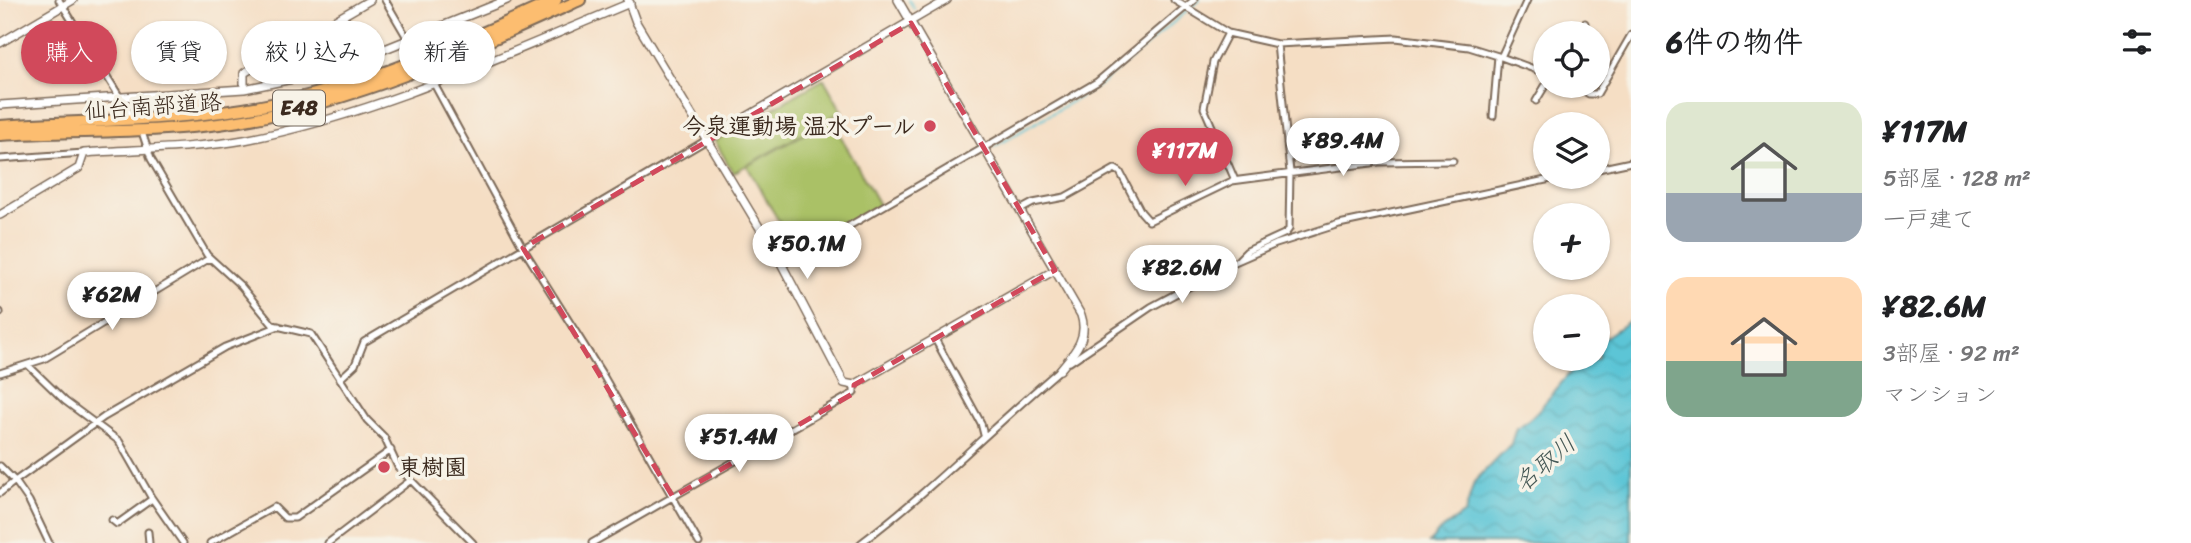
<!DOCTYPE html>
<html lang="ja">
<meta charset="utf-8">
<style>
body{margin:0;font-family:Sriracha,"Klee One",sans-serif;background:#f6f6f6;color:#202124;height:100vh;display:flex;flex-direction:column;font-size:26px;white-space:nowrap}
*{box-sizing:border-box;margin:0}
p{font-size:23px;color:#757577}
.icon{flex:none;width:38px;height:38px;fill:none;stroke:currentColor;stroke-width:2;stroke-linecap:round;stroke-linejoin:round}
.map{position:relative;flex:1;overflow:hidden}
.drawer{display:flex;flex-direction:column;background:#fff;width:560px}
.drawer>*{flex:none}
.banner{position:absolute;left:21px;top:21px;width:665px;height:63px;display:flex;gap:14px}
.fabs{position:absolute;left:1533px;top:21px;display:grid;gap:14px}
.fabs a{display:grid;place-items:center;width:77px;height:77px;border-radius:50%;background:#fff;box-shadow:0 2px 5px #0004;font-size:35px}
.price{position:absolute;translate:-50% -60px;padding:0 16px;border-radius:24px;background:#fff;color:#222;font-size:23px;line-height:46px;filter:drop-shadow(0 2px 4px #0008)}
.price::after{content:'';position:absolute;left:50%;top:42px;width:21px;height:16px;margin-left:-10px;background:inherit;clip-path:polygon(0 0,100% 0,50% 100%)}
.price.current{background:#d1495b;color:#fff}
ul{padding:0;list-style:none}
li{display:flex;align-items:center;gap:21px;height:175px;padding:0 35px}
li span{display:grid;place-items:center;flex:none;width:196px;height:140px;border-radius:21px;color:#555}
li>.icon{margin-inline-start:auto}
span .icon{width:84px;height:84px;fill:#fffc;stroke-width:1}
li b{font-size:30px}
h2{display:flex;justify-content:space-between;align-items:center;height:84px;padding:0 35px;font-size:30px}
.tag{padding:0 24px;border-radius:32px;background:#fff;box-shadow:0 2px 5px #0004;font-size:24px;line-height:63px}
.tag.current{background:#d1495b;color:#fff}
main{display:flex;flex:1;min-height:0}
.map>svg:first-child{display:block}
</style>
<main>
<div class="map">
<svg width="1631" height="543" viewBox="0 0 1631 543">
<defs>
<pattern id="water-waves" width="16" height="10" patternUnits="userSpaceOnUse" patternTransform="scale(1.75)"><rect width="16" height="10" fill="#5bc5d6"/><path d="M0 5q4-4 8 0t8 0" fill="none" stroke="#50a9b7"/></pattern>
</defs>
<rect width="100%" height="100%" fill="#f7f3e8"/>
<filter id="ink" filterUnits="userSpaceOnUse"><feTurbulence type="fractalNoise" baseFrequency=".0143" numOctaves="2"/><feDisplacementMap in="SourceGraphic" scale="14" xChannelSelector="R" yChannelSelector="G"/><feConvolveMatrix kernelMatrix="1 2 1 2 8 2 1 2 1" color-interpolation-filters="sRGB"/></filter>
<filter id="wash" filterUnits="userSpaceOnUse"><feTurbulence type="fractalNoise" baseFrequency=".00686" numOctaves="4" result="noise"/><feDisplacementMap in="SourceGraphic" scale="28" xChannelSelector="R" yChannelSelector="G"/><feGaussianBlur stdDeviation="1.57" result="paint"/><feColorMatrix in="noise" values="0 0 0 0 0 0 0 0 0 0 0 0 0 0 0 0 0 1.4 0 .05"/><feComposite in="paint" operator="in"/></filter>
<g filter="url(#wash)">
<rect width="100%" height="100%" fill="#f5dec4"/>
<path fill="#aac166" stroke="#727642" stroke-width="2" d="M824,79L842,111L733,173L715,141Z
M826,122L834,124L879,205L797,253L747,166Z"/>
<path fill="url(#water-waves)" stroke="#4b787a" stroke-width="2" d="M1631,320V543H1429L1439,531L1465,513L1474,482L1511,444L1516,428C1536,420 1564,377 1582,359H1598L1600,341Z"/>
<g fill="none" stroke-linecap="round" stroke-linejoin="round">
<path stroke="#5bc5d6" stroke-width="2" d="M909,0L914,9
M1191,7L1200,0
M994,147L1097,87L1187,11"/>
</g>
</g>
<g filter="url(#ink)">
<g fill="none" stroke-linecap="round" stroke-linejoin="round">
<defs>
<path id="minor" d="M59,0L131,115
M385,0L416,53
M1174,0L1228,33L1277,44L1396,38L1469,47L1501,57
M1527,0L1501,57L1545,73
M1579,33L1585,23
M427,71L523,248L604,377L699,543
M1576,86L1589,94H1597L1631,35
M1536,101L1545,86
M1493,116L1498,56
M143,135L151,159L207,255L241,286L273,325L311,334L367,420L384,437L398,467L473,543
M0,159L84,153
M1598,169L1631,162
M1232,181L1379,162L1453,161
M1020,210L1033,203L1065,197L1115,169L1120,172L1141,212L1149,221L1232,181L1234,178L1204,108L1213,62L1228,33
M1239,259L1247,251L1286,233L1289,229L1290,172L1277,44
M782,265L1097,82L1194,0
M0,312V313
M935,339L981,423L984,435
M1070,362L1151,307L1235,262L1276,244L1339,224L1560,177
M29,366L65,401L119,441L151,497L183,543
M0,373L44,359L210,258
M340,379L355,365L364,342L705,141
M0,466L15,481L0,493
M112,520L117,524L152,499
M148,532L149,543
M49,543L29,501L15,481L104,417L225,347L279,326
M210,543L274,507L285,518H295L391,450
M328,543L411,480
M592,543L854,393V385
M861,543C932,490 994,425 1062,368"/>
<path id="tertiary" d="M628,0L636,22L782,265L844,383L854,385L1055,270
M898,0L1081,315C1089,338 1074,353 1060,370
M0,43L73,0
M244,89V73L370,0
M0,105L244,89L297,78L370,55L507,0
M705,141L947,0
M0,215L79,168L84,153C136,149 192,149 244,140C378,114 504,55 630,3"/>
<path id="motorway" d="M0,126C89,120 178,122 266,105C366,87 463,42 556,0
M0,135C79,130 161,134 239,121C358,102 472,49 580,0"/>
</defs>
<use href="#minor" stroke="#7c6958" stroke-width="9"/>
<use href="#tertiary" stroke="#7c6958" stroke-width="10"/>
<use href="#motorway" stroke="#7c6958" stroke-width="14"/>
<use href="#minor" stroke="#fff" stroke-width="5"/>
<use href="#tertiary" stroke="#fff" stroke-width="7"/>
<use href="#motorway" stroke="#fcbd6f" stroke-width="10"/>
</g>
</g>
<path fill="none" stroke="#d1495b" stroke-width="5" stroke-dasharray="14 9" stroke-linejoin="round" d="M911,23L1055,270L854,385V393L673,497L523,248Z"/>
<g fill="#d1495b" stroke="#f7f3e8" stroke-width="2.5">
<circle cx="930" cy="126" r="7"/>
<circle cx="384" cy="467" r="7"/>
</g>
<g text-anchor="middle" stroke-width="7" stroke-linejoin="round" paint-order="stroke">
<rect fill="#f7f3e8" stroke="#73665b" stroke-width="2" x="273" y="90.5" width="52" height="35" rx="5"/>
<g font-size="21" font-weight="bold" fill="#3b2a1e">
<text x="299" y="115">E48</text>
</g>
<g font-size="23" fill="#3b2a1e" stroke="#f7f3e8">
<text transform="translate(153 106) rotate(-4)" y="8">仙台南部道路</text>
</g>
<g font-size="23" font-weight="bold" fill="#3b2a1e" stroke="#f7f3e8" text-anchor="end">
<text x="916" y="134">今泉運動場 温水プール</text>
<text x="398" y="475" text-anchor="start">東樹園</text>
</g>
<g font-size="24" font-style="italic" fill="#455855" stroke="#f7f3e8">
<text transform="translate(1545 463) rotate(-41)" y="8">名取川</text>
</g>
</g>
</svg>
<div class="fabs">
<a><svg class="icon" aria-label="locate" viewBox="0 0 24 24"><circle cx="12" cy="12" r="6"/><path d="M12 2v4M12 18v4M2 12h4M18 12h4"/></svg></a>
<a><svg class="icon" aria-label="layers" viewBox="0 0 24 24"><path d="M12 4l9 5-9 5-9-5zM3 14l9 5 9-5"/></svg></a>
<a>+</a>
<a>−</a>
</div>
<b class="price" style="left:1343px;top:178px">¥89.4M</b>
<b class="price current" style="left:1185px;top:188px">¥117M</b>
<b class="price" style="left:807px;top:281px">¥50.1M</b>
<b class="price" style="left:1182px;top:305px">¥82.6M</b>
<b class="price" style="left:112px;top:332px">¥62M</b>
<b class="price" style="left:739px;top:474px">¥51.4M</b>
<div class="banner">
<a class="tag current">購入</a>
<a class="tag">賃貸</a>
<a class="tag">絞り込み</a>
<a class="tag">新着</a>
</div>
</div>
<section class="drawer">
<h2>6件の物件<svg class="icon" aria-label="filters" viewBox="0 0 24 24"><path d="M4 7h16M4 17h16"/><circle cx="9" cy="7" r="2"/><circle cx="15" cy="17" r="2"/></svg></h2>
<ul>
<li><span style="background:linear-gradient(#dfe7d0 65%,#9aa5b1 0)"><svg class="icon" aria-label="home" viewBox="0 0 24 24"><path d="M3 11l9-7 9 7M6 9v11h12V9"/></svg></span><div><b>¥117M</b><p>5部屋 · 128 m²</p><p>一戸建て</p></div></li>
<li><span style="background:linear-gradient(#ffd9b3 60%,#7fa58c 0)"><svg class="icon" aria-label="home" viewBox="0 0 24 24"><path d="M3 11l9-7 9 7M6 9v11h12V9"/></svg></span><div><b>¥82.6M</b><p>3部屋 · 92 m²</p><p>マンション</p></div></li>
</ul>
</section>
</main>
